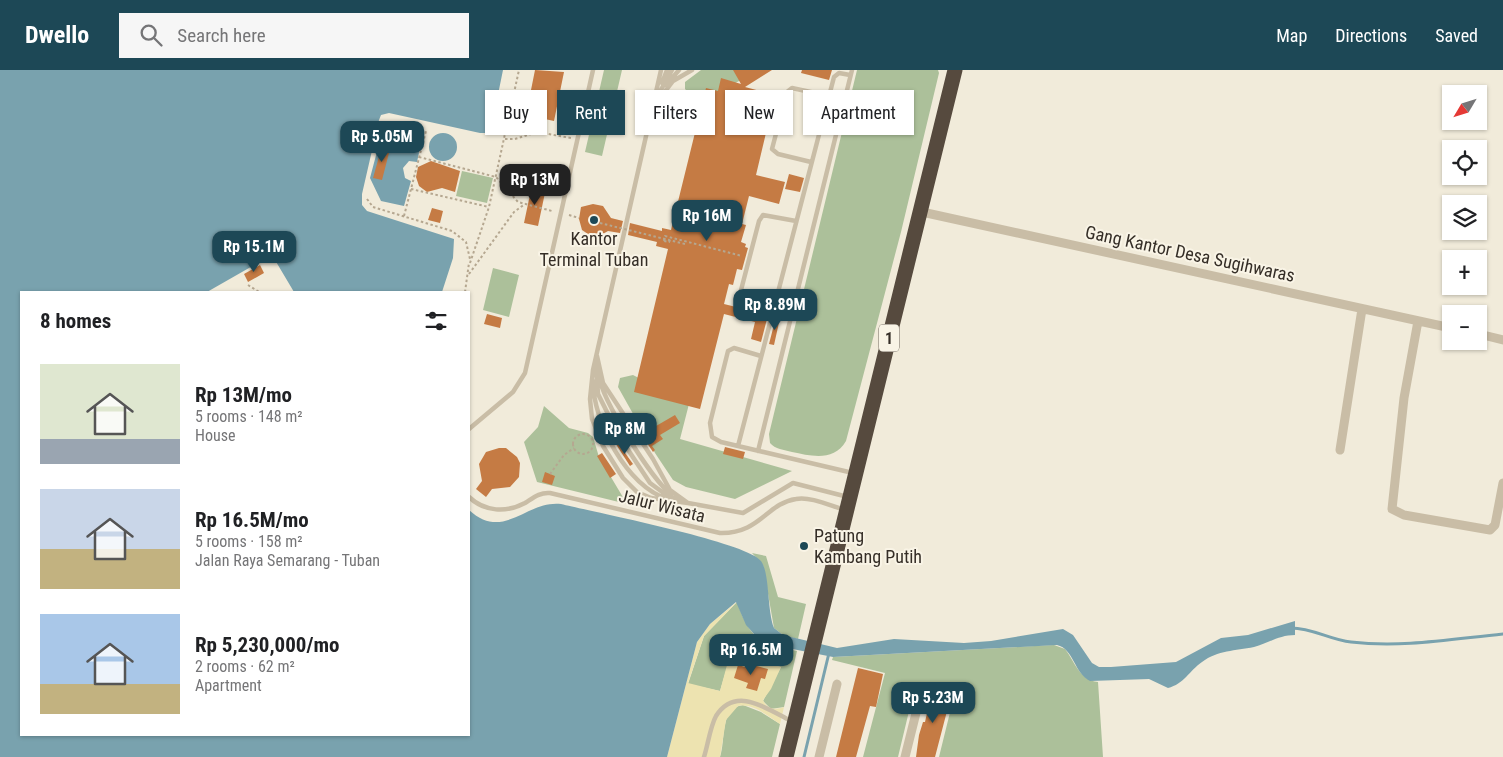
<!DOCTYPE html>
<meta charset="utf-8">
<style>
body{margin:0;font-family:"Roboto Condensed",sans-serif;background:#f6f6f6;color:#202124;height:100vh;display:flex;flex-direction:column;font-size:19px;white-space:nowrap}
*{box-sizing:border-box;margin:0}
p{font-size:16px;color:#757577}
.icon{flex:none;width:28px;height:28px;fill:none;stroke:currentColor;stroke-width:2;stroke-linecap:round;stroke-linejoin:round}
.map{position:relative;flex:1;overflow:hidden}
.side{position:absolute;left:20px;top:221px;width:450px;height:445px;display:flex;flex-direction:column;background:#fff;border-radius:0px;box-shadow:0 1px 4px #0004}
.side>*{flex:none}
.hud{position:absolute;left:485px;top:20px;width:475px;height:45px;display:flex;gap:10px}
.needle{width:32px;rotate:232deg}
.fabs{position:absolute;left:1442px;top:15px;display:grid;gap:10px}
.fabs a{display:grid;place-items:center;width:45px;height:45px;border-radius:0px;background:#fff;box-shadow:0 1px 4px #0004;font-size:25px}
.price{position:absolute;translate:-50% -42px;padding:0 11px;border-radius:10px;background:#1d4856;color:#fff;font-size:16px;line-height:32px;filter:drop-shadow(0 1px 2px #0008)}
.price::after{content:'';position:absolute;left:50%;top:30px;width:15px;height:11px;margin-left:-8px;background:inherit;clip-path:polygon(0 0,100% 0,50% 100%)}
.price.on{background:#222;color:#fff}
ul{padding:0;list-style:none}
li{display:flex;align-items:center;gap:15px;height:125px;padding:0 20px}
li span{display:grid;place-items:center;flex:none;width:140px;height:100px;border-radius:0px;color:#555}
li>.icon{margin-inline-start:auto}
span .icon{width:60px;height:60px;fill:#fffc;stroke-width:1}
li b{font-size:21px}
h2{display:flex;justify-content:space-between;align-items:center;height:60px;padding:0 20px;font-size:21px}
.chip{padding:0 18px;border-radius:0px;background:#fff;box-shadow:0 1px 4px #0004;font-size:18px;line-height:45px}
.chip.on{background:#1d4856;color:#fff}
header{display:flex;align-items:center;gap:30px;box-sizing:border-box;height:70px;padding:0 25px;background:#1d4856;color:#fff}
header strong{font-size:24px}
nav{display:flex;gap:28px;margin-inline-start:auto;font-size:18px}
.search{width:350px;height:45px;background:#f6f6f6;display:flex;align-items:center;gap:12px;box-sizing:border-box;padding:0 18px;border-radius:0px;color:#757577;font-size:19px}
.map>svg:first-child{display:block}
</style>
<header>
<strong>Dwello</strong>
<div class="search"><svg class="icon" aria-label="search" viewBox="0 0 24 24"><circle cx="10" cy="10" r="6"/><path d="M15 15l6 6"/></svg>Search here</div>
<nav><a>Map</a><a>Directions</a><a>Saved</a></nav>
</header>
<div class="map">
<svg width="1503" height="687" viewBox="0 0 1503 687">
<rect width="100%" height="100%" fill="#f1ebda"/>
<path fill="#acc09a" d="M604,0H622L602,86L585,82Z
M701,0H757C738,12 714,28 691,25L685,19V12Z
M857,0H938L939,3L901,162L846,371C834,392 811,386 792,382C784,380 775,379 770,373L769,364Z
M462,101L493,108L487,133L456,126Z
M493,198L519,205L509,247L483,240Z
M633,305L689,334L680,369L792,401L735,429L686,417L673,410L655,383L618,317L620,308Z
M544,336L569,358L588,363L593,367L599,387L627,434L537,412L524,372L538,357Z
M752,483L766,486L778,527L806,534L798,569L783,565L774,558L763,495Z
M737,532C750,569 759,573 797,581L784,637L771,639L763,631L781,597L731,584L720,621L688,614L704,566Z
M1054,575L1065,579C1075,592 1080,611 1098,612L1103,687H939L955,622L916,612L898,687H863L885,603L832,590L833,587Z
M743,635L761,642L780,654L772,687H720C726,671 719,638 743,635Z"/>
<path fill="#ede3b0" d="M737,532L704,566L688,613L720,621L730,584L781,597L771,619L763,630C767,640 776,640 784,637L780,654C768,646 753,633 738,636L726,650L720,687H667L697,572L710,554Z"/>
<path fill="#79a2ae" d="M0,0H503L492,54L486,63H480L389,43L381,45L379,50L362,124V135L367,141L454,169L453,188L442,222H294L272,185L207,222H21V665H469V440C504,472 526,430 561,434C593,442 747,472 761,491C770,503 767,541 774,558L783,565L837,578L894,569L964,573L991,571L1063,559L1073,565L1092,593L1099,597H1111L1176,592L1221,568L1248,565L1295,551V565C1279,565 1269,573 1254,577C1235,581 1218,580 1202,592C1189,601 1184,614 1168,618L1149,609L1090,611C1074,603 1074,579 1057,575L833,587L762,573L746,555L736,532L710,554L697,572L667,687H0Z
M397,57L423,64L417,92L409,91L403,98L405,108L411,111L404,136L381,131L370,108L379,74Z
M429 77a14 14 0 1 1 28 0a14 14 0 1 1-28 0Z"/>
<g fill="none" stroke-linecap="round" stroke-linejoin="round">
<path stroke="#79a2ae" stroke-width="3" d="M1291,558C1313,558 1330,570 1351,572C1402,578 1452,569 1503,564
M804,687L829,583"/>
</g>
<path fill="#c57b44" d="M535,0L564,2L554,51L526,45Z
M733,0H772L745,17L775,25L756,105L785,112L779,134L749,126L742,154L746,155L741,172L746,174L745,177L748,178L742,200L737,199L733,215L729,214L724,234L768,245L761,272L751,269L755,252L724,244L700,339L634,322L668,179L656,176L657,172L628,165L630,153L662,161V158L671,160L706,18L718,21L721,8L741,14Z
M802,0H832L829,10L801,3Z
M382,76L390,79L382,110L373,108Z
M431,91L460,101L455,122L442,118L427,122L419,116L416,107L418,97Z
M789,104L804,108L800,122L785,119Z
M532,115L546,118L538,156L524,153Z
M593,134L603,136L611,148L623,151L620,163L608,161L601,165L591,166L582,160L579,149L581,137Z
M432,138L443,141L440,153L428,150Z
M260,195L264,203L248,212L244,204Z
M487,244L502,248L500,258L484,254Z
M776,247L780,248L774,275L769,274Z
M675,345L680,353L660,365L663,369L652,376L655,380L653,382L639,361L641,359L644,363Z
M618,373L633,394L630,396L619,379L616,374Z
M725,377L745,382L743,389L723,384Z
M499,378H506L517,387L520,393L519,407L510,417L492,419L486,427L476,419L482,411L479,394L486,382Z
M602,383L616,404L610,408L597,386Z
M545,402L555,406L552,415L542,412Z
M738,595L745,597L746,595H753L768,599L765,609L761,608L757,621L746,618L748,613L734,608Z
M858,598L883,604L876,637L870,636L856,687H836Z
M941,619L952,622L935,687H916L919,665L923,652H925L932,621L940,623Z"/>
<g fill="none" stroke-linecap="round" stroke-linejoin="round">
<path stroke="#b5a790" stroke-width="2" stroke-dasharray="2.5 2.5" stroke-linecap="butt" d="M505,69H515L537,62L571,68
M419,87L496,107L518,132L552,141
M411,119L489,137
M367,129L373,137L452,161L466,172L470,189
M569,145L579,148
M404,146L426,61
M664,171L665,166L742,186
M664,171L669,172L670,170
M470,193L489,137L519,0
M469,204L514,142L525,134
M248,215L259,222
M465,222L469,193
M573 374a10 10 0 1 1 20 0a10 10 0 1 1-20 0Z
M550,404L564,385L574,378"/>
<path stroke="#c9bda6" stroke-width="4.5" d="M661,0L593,300L590,329L592,349L603,376L623,408L637,422L651,428L688,433
M662,13L667,0
M666,15L679,0
M657,27L672,0
M654,36L673,11L692,0
M811,92L778,84L772,79L787,22L792,18L829,26
M773,236L743,228L740,224L759,151L763,145L796,151
M597,286L603,313L653,389L670,420L688,433L743,443L793,413L848,427
M761,286L734,278L728,281L710,353L712,367L721,372L853,403
M596,294L598,324L619,366L650,413L665,424L681,431
M599,306C602,330 652,410 671,424
M593,311C593,352 627,417 668,429
M469,359L513,322L525,303L593,0
M738,376L834,7L839,3L850,5
M758,381L852,0
M469,427C485,442 506,443 525,433C533,428 540,422 550,423L720,463C760,464 767,433 796,429C810,426 831,436 845,440
M704,687C708,675 710,657 716,646C736,615 767,639 791,651"/>
<path stroke="#c9bda6" stroke-width="9" d="M922,142L1451,258
M1418,251L1404,328L1392,439L1404,445L1490,460L1495,455L1503,413
M1479,264L1503,270
M1340,380L1362,239
M819,687L837,614
M905,687L921,623"/>
<path stroke="#564a3e" stroke-width="15" d="M786,687L955,0"/>
<path stroke="#b5a790" stroke-width="2" stroke-dasharray="2.5 2.5" stroke-linecap="butt" d="M600,153L685,174"/>
</g>
<g fill="#1d4856" stroke="#f9f4e6" stroke-width="2">
<circle cx="594" cy="150" r="5"/>
<circle cx="804" cy="476" r="5"/>
</g>
<g text-anchor="middle" stroke-width="4" stroke-linejoin="round" paint-order="stroke">
<rect fill="#f9f4e6" stroke="#706960" stroke-width="1" x="879" y="254.5" width="20" height="27" rx="4"/>
<g font-size="16" font-weight="bold" fill="#352e27">
<text x="889" y="274">1</text>
</g>
<g font-size="18" fill="#352e27" stroke="#f9f4e6">
<text x="594" y="175">Kantor<tspan x="594" dy="21">Terminal Tuban</tspan></text>
<text x="814" y="472" text-anchor="start">Patung<tspan x="814" dy="21">Kambang Putih</tspan></text>
</g>
<g font-size="18" fill="#352e27" stroke="#f9f4e6">
<text transform="translate(1190 184) rotate(12)" y="6">Gang Kantor Desa Sugihwaras</text>
<text transform="translate(662 436) rotate(14)" y="6">Jalur Wisata</text>
</g>
</g>
</svg>
<div class="fabs">
<a><svg class="needle" viewBox="-14 -14 28 28"><path d="M0-13l5 13h-10z" fill="#e53935"/><path d="M0 13l5-13h-10z" fill="#757577"/></svg></a>
<a><svg class="icon" aria-label="locate" viewBox="0 0 24 24"><circle cx="12" cy="12" r="6"/><path d="M12 2v4M12 18v4M2 12h4M18 12h4"/></svg></a>
<a><svg class="icon" aria-label="layers" viewBox="0 0 24 24"><path d="M12 4l9 5-9 5-9-5zM3 14l9 5 9-5"/></svg></a>
<a>+</a>
<a>−</a>
</div>
<b class="price" style="left:382px;top:93px">Rp 5.05M</b>
<b class="price on" style="left:535px;top:136px">Rp 13M</b>
<b class="price" style="left:707px;top:172px">Rp 16M</b>
<b class="price" style="left:254px;top:203px">Rp 15.1M</b>
<b class="price" style="left:775px;top:261px">Rp 8.89M</b>
<b class="price" style="left:625px;top:385px">Rp 8M</b>
<b class="price" style="left:751px;top:606px">Rp 16.5M</b>
<b class="price" style="left:933px;top:654px">Rp 5.23M</b>
<div class="hud">
<a class="chip">Buy</a>
<a class="chip on">Rent</a>
<a class="chip">Filters</a>
<a class="chip">New</a>
<a class="chip">Apartment</a>
</div>
<section class="side">
<h2>8 homes<svg class="icon" aria-label="filters" viewBox="0 0 24 24"><path d="M4 7h16M4 17h16"/><circle cx="9" cy="7" r="2"/><circle cx="15" cy="17" r="2"/></svg></h2>
<ul>
<li><span style="background:linear-gradient(#dfe7d0 75%,#9aa5b1 0)"><svg class="icon" aria-label="home" viewBox="0 0 24 24"><path d="M3 11l9-7 9 7M6 9v11h12V9"/></svg></span><div><b>Rp 13M/mo</b><p>5 rooms · 148 m²</p><p>House</p></div></li>
<li><span style="background:linear-gradient(#c9d6e8 60%,#c2b280 0)"><svg class="icon" aria-label="home" viewBox="0 0 24 24"><path d="M3 11l9-7 9 7M6 9v11h12V9"/></svg></span><div><b>Rp 16.5M/mo</b><p>5 rooms · 158 m²</p><p>Jalan Raya Semarang - Tuban</p></div></li>
<li><span style="background:linear-gradient(#a9c7e8 70%,#c2b280 0)"><svg class="icon" aria-label="home" viewBox="0 0 24 24"><path d="M3 11l9-7 9 7M6 9v11h12V9"/></svg></span><div><b>Rp 5,230,000/mo</b><p>2 rooms · 62 m²</p><p>Apartment</p></div></li>
</ul>
</section>
</div>
